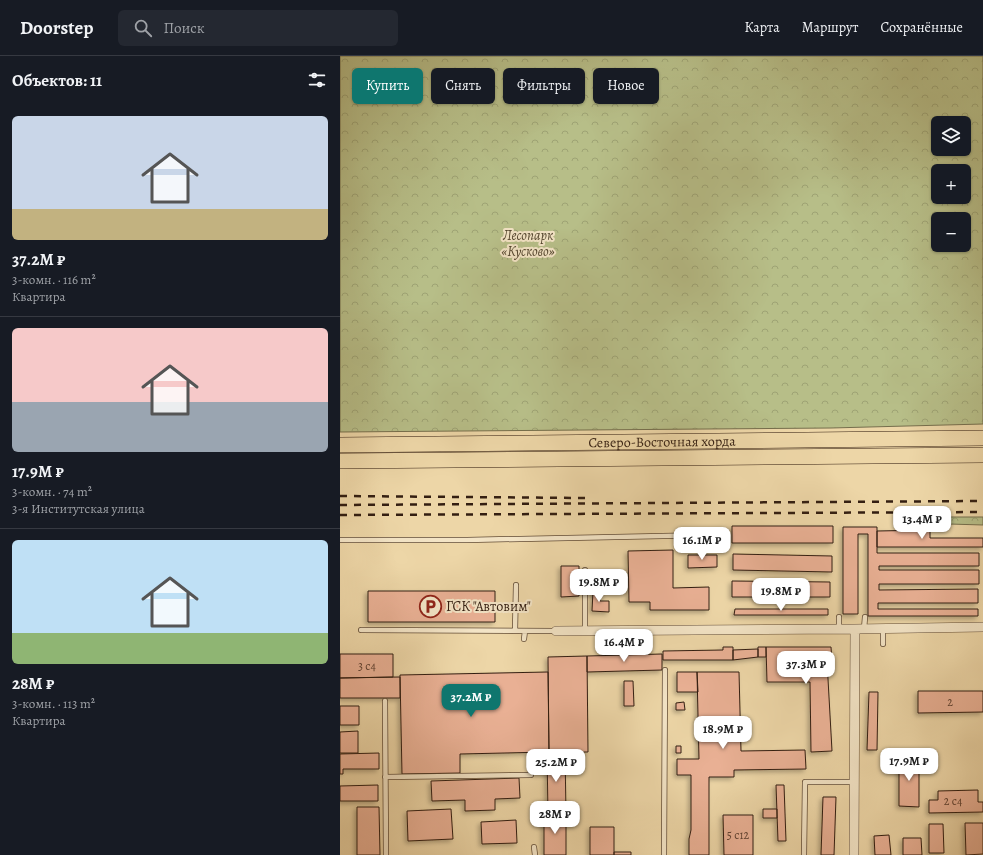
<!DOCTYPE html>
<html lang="ru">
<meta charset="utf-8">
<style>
body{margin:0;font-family:Alegreya,serif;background:#242831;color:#f1f3f6;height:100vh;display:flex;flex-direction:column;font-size:15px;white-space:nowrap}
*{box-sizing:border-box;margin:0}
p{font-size:13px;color:#9ea1a6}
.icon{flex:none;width:22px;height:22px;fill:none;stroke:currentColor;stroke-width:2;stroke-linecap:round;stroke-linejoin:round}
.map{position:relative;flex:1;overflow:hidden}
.panel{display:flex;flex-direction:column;background:#171b24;width:340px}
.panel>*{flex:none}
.guide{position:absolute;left:12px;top:12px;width:380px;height:36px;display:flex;gap:8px}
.tools{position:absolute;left:591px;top:60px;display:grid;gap:8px}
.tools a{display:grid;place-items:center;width:40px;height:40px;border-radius:6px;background:#171b24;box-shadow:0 1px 3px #0004;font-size:20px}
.price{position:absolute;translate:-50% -34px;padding:0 9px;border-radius:8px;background:#fff;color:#222;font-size:13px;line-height:26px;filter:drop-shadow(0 1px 2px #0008)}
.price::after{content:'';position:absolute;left:50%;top:24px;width:12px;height:9px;margin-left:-6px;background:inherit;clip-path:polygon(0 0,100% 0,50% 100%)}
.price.active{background:#0f766e;color:#fff}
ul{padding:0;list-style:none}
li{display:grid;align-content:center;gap:8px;height:212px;padding:0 12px}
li+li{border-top:1px solid #363941}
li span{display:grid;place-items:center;height:124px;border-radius:6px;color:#555}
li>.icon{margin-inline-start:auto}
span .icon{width:72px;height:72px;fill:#fffc;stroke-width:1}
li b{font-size:17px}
h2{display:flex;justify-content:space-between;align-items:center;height:48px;padding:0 12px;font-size:17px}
.chip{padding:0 14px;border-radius:6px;background:#171b24;box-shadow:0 1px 3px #0004;font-size:14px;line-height:36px}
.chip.active{background:#0f766e;color:#fff}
header{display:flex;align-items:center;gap:24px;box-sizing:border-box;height:56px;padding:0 20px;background:#171b24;border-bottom:1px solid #363941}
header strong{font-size:19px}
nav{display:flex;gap:22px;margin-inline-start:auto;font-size:14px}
.search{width:280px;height:36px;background:#242831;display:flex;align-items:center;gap:10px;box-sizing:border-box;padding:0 14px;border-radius:6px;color:#9ea1a6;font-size:15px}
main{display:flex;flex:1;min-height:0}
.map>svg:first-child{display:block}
</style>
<header>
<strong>Doorstep</strong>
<div class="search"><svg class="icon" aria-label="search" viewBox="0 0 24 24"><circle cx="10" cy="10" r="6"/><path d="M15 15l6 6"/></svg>Поиск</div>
<nav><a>Карта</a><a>Маршрут</a><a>Сохранённые</a></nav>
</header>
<main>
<section class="panel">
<h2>Объектов: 11<svg class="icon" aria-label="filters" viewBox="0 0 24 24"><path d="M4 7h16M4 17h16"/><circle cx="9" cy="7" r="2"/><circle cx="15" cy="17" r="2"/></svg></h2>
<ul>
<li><span style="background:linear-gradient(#c9d6e8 75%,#c2b280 0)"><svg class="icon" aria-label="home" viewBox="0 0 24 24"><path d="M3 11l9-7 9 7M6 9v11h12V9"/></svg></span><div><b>37.2M ₽</b><p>3-комн. · 116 m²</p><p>Квартира</p></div></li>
<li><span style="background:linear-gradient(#f6c9c9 60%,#9aa5b1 0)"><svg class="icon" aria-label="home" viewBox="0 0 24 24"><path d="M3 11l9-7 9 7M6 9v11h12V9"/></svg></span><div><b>17.9M ₽</b><p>3-комн. · 74 m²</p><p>3-я Институтская улица</p></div></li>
<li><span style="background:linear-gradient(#bfe0f5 75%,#8fb573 0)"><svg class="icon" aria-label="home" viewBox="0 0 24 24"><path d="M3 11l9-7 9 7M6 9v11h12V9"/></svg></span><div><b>28M ₽</b><p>3-комн. · 113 m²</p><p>Квартира</p></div></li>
</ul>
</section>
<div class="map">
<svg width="643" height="799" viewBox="0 0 643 799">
<defs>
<pattern id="forest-crowns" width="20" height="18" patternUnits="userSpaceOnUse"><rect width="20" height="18" fill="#b7be88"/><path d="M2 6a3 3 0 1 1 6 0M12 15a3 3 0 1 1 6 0" fill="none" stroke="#9ea374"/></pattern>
<filter id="shadow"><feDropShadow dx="-2.5" dy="2.5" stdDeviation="2" flood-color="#0004"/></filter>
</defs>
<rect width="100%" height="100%" fill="#edd6a7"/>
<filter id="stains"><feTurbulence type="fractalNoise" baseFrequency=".005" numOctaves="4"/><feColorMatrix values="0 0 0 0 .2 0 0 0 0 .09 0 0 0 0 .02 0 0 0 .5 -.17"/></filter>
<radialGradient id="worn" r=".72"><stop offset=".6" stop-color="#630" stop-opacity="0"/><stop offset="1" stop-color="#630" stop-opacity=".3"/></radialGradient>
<path fill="url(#forest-crowns)" stroke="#756e4c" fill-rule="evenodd" d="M0,0H643V368L491,372L0,376ZM598,67H624V93H598ZM598,115H624V141H598ZM598,163H624V189H598Z
M576,461H643V469L575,467Z"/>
<path fill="#e9b094" stroke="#331e11" filter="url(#shadow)" d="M392,470H493V487H392Z
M503,471H537V497H639V510H539V514H639V528H539V534L638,533V547H538V553H638V560H528V478H518V558H503Z
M590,474V482H643V491H537V475Z
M333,494V532L369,531V554H310V546H289L288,495Z
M393,498L492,500V516L393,514Z
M348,499H377V511L348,512Z
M221,510H239V540L221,541Z
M392,525L490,526V541H392Z
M28,535H155V566H28Z
M253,535H260V545H269V556L252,555Z
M395,553H488V559H394Z
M383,591H393V604H323V595L383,594Z
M418,591H426V601H418Z
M426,591H491L492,605H487L492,695L471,696L470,626H427Z
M418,593V601L393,604V594Z
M0,598H53V621L0,622Z
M322,598V614L247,616V600Z
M247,600L248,696H209L208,601Z
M208,616L209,696L120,698V717L62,718L60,619Z
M337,616H357L358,636H337Z
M357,616H399L401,695L465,694L466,713L394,714V721H369V799H349V783L351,774V719H337V703H359Z
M60,621V642H0V622Z
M284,625H293L294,650H284Z
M578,635H643V656L578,657Z
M529,636H538L537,694H527Z
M344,646L345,654H336V647Z
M0,650H19V669H0Z
M18,675V697H0V676Z
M336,690H341V697H336Z
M39,697V713H3V718H0V698Z
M207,697H225L226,757L208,758Z
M559,702H579V751L559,750Z
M179,722L180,742L155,743V754L125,755V744L92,745L91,725Z
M38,729V745H0V730Z
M436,729H444L446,785H438Z
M638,734V746H643V756L589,757V744H598V735Z
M483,741H496L494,799H481Z
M17,751H39L40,799H17Z
M111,753L113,783L68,785L67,755Z
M423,753H437V762H423Z
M204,759H226V799H204Z
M383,759H413V799H384Z
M176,764L177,787L142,788L141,766Z
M625,767H643V798L626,799Z
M589,768H603L604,797H589Z
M250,771H274V799H250Z
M549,779L551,799H535L534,780Z
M563,782H581L582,799H563Z
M274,796H291V799H274Z"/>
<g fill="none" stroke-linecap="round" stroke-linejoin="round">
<defs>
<path id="lane" d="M0,484H127L370,479
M543,572V588
M499,573V561
M524,573L525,561
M21,574L216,575
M175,575L176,529
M245,575V514
M184,583L185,575
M45,645L46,799
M45,721L191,719
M194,791L195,799
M324,799L325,614
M464,799L465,726H515"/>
<path id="street" d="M216,575L515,573L643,571
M514,799L515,573"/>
<g id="primary">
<path id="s1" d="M0,389L643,382"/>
<path d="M0,405L643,399"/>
</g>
</defs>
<use href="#lane" stroke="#624c36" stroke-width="6"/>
<use href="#street" stroke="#624c36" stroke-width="10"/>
<use href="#primary" stroke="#331e11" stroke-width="16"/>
<use href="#lane" stroke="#f3e4c6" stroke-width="4.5"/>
<use href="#street" stroke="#f3e4c6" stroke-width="9"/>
<use href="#primary" stroke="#edd6a7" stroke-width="15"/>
<path stroke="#331e11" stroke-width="2.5" stroke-dasharray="7 7" stroke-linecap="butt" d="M0,440L246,442
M0,449L643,445
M0,459L643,456"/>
</g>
<defs>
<symbol id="parking-ring" viewBox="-11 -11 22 22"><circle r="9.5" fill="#f3e4c6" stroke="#8f2418" stroke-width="1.5"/><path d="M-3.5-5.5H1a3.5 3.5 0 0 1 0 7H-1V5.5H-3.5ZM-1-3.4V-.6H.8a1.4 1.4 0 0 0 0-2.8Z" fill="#8f2418"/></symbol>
</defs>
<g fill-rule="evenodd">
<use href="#parking-ring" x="78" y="538" width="25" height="25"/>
</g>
<g text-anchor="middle" stroke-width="4" stroke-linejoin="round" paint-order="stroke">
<g font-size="12" fill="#604232">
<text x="27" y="614">3 с4</text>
<text x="610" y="650">2</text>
<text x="613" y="749">2 с4</text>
<text x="398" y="783">5 с12</text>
</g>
<g font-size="14" font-style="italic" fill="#54462f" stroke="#f3e4c6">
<text x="188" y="184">Лесопарк<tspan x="188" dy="16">«Кусково»</tspan></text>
</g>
<g font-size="14" fill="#331e11" stroke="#f3e4c6">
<text dy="5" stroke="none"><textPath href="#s1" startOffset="322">Северо-Восточная хорда</textPath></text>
</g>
<g font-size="14" fill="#331e11" stroke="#f3e4c6" text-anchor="start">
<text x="106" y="555">ГСК "Автовим"</text>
</g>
</g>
<rect width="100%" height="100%" filter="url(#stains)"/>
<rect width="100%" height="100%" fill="url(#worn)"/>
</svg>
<div class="tools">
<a><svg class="icon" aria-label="layers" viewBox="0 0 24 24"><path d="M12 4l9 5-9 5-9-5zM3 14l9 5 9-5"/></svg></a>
<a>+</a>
<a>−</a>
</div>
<b class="price" style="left:582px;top:484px">13.4M ₽</b>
<b class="price" style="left:362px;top:505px">16.1M ₽</b>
<b class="price" style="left:259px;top:547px">19.8M ₽</b>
<b class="price" style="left:441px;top:556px">19.8M ₽</b>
<b class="price" style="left:284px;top:607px">16.4M ₽</b>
<b class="price" style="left:466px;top:629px">37.3M ₽</b>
<b class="price active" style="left:131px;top:662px">37.2M ₽</b>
<b class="price" style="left:383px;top:694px">18.9M ₽</b>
<b class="price" style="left:569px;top:726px">17.9M ₽</b>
<b class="price" style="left:216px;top:727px">25.2M ₽</b>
<b class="price" style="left:215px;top:779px">28M ₽</b>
<div class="guide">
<a class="chip active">Купить</a>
<a class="chip">Снять</a>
<a class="chip">Фильтры</a>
<a class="chip">Новое</a>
</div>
</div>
</main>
